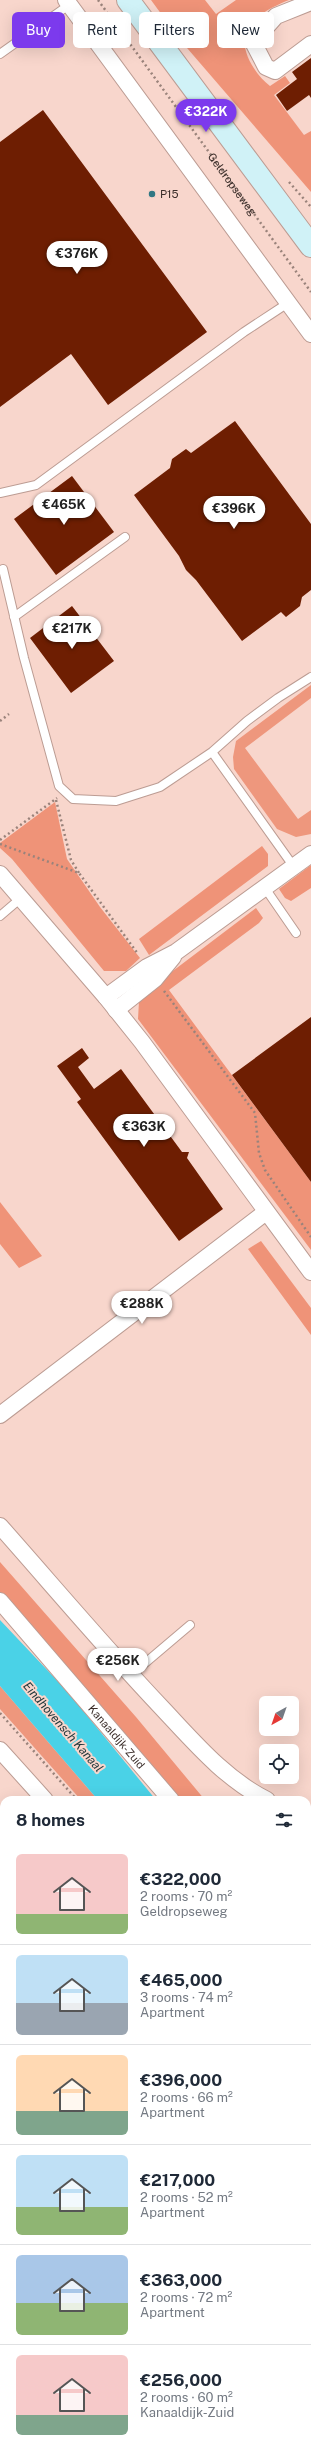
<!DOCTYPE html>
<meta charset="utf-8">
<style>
body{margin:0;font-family:"Public Sans",sans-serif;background:#f6f6f7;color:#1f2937;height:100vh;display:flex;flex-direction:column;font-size:15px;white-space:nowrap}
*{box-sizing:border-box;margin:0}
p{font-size:13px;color:#747a83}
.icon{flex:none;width:22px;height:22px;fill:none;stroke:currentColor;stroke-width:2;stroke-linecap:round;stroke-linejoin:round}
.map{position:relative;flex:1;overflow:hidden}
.side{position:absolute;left:0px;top:1796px;width:311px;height:656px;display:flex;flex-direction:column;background:#fff;border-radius:12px 12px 0 0;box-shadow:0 4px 16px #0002}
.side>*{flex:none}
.banner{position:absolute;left:12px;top:12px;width:287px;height:36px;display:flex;gap:8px}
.needle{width:26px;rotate:220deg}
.controls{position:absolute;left:259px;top:1696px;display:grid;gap:8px}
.controls a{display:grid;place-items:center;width:40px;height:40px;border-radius:6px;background:#fff;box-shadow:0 4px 16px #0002;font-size:20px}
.price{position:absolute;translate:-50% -34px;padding:0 9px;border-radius:14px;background:#fff;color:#222;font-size:13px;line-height:26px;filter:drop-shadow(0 1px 2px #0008)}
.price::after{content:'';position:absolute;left:50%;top:24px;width:12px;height:9px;margin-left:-6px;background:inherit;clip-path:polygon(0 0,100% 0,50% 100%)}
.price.current{background:#7c3aed;color:#fff}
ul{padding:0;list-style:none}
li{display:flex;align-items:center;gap:12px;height:100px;padding:0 16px}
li+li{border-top:1px solid #e0e1e3}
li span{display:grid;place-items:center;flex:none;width:112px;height:80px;border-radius:6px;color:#555}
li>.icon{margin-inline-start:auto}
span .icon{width:48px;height:48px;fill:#fffc;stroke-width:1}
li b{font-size:17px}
h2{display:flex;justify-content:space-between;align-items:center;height:48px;padding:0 16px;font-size:17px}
.tag{padding:0 14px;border-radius:6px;background:#fff;box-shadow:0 4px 16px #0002;font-size:14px;line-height:36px}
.tag.current{background:#7c3aed;color:#fff}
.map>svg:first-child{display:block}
</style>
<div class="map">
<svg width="311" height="2452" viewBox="0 0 311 2452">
<rect width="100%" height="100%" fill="#f8d6cc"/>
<path fill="#ee977d" d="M311,685V698L245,748L298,819L311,810V834L296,837L277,829L234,769L233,757L236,741Z
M0,1686L98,1800H81L0,1709Z
M307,1926L311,1931V1960L307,1955Z
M311,2432V2452H288L292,2448H307V2435Z"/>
<path fill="#ef9378" d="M151,0H205L216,14L236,0H289C276,5 253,16 247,30C238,50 256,75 270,86L285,76L290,83L274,95L304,135L311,131V192L181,41Z
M55,802L67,859L100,907L140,958L126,971H104L12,859L0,848V843Z
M262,846L268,854V866L149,955L139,939Z
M311,865V888L291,901L285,898L279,889Z
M256,908L263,918L259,923L169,990L311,1182V1250L138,1019L139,1001L153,986Z
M0,1202L42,1256L19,1268L0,1244Z
M261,1241L311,1308V1335L248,1249Z
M0,1562L136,1717L205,1800H179L122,1731L0,1592Z
M0,2334L4,2339V2410L0,2405Z"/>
<path fill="#4ad2e7" d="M0,1620L67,1691L156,1800H98L0,1686Z
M307,1986L311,1991V2067L307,2062Z"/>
<path fill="#6e1e02" d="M311,58V98L309,95L287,111L276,95L297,79L292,72Z
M43,110L207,332L108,405L71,354L0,407V142Z
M235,421L311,524V590L302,597L300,606L286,617L281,612L242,641L196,580L186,570L179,556L134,495L170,468L172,459L186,449L191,453Z
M72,476L114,532L56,575L14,519Z
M72,606L114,661L71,693L30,638Z
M311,1017V1182L232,1075Z
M82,1048L89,1058L78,1067L94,1089L121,1069L182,1152H189L187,1158L223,1209L179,1241L77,1102L81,1099L57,1066Z"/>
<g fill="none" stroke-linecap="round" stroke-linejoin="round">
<defs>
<path id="service" d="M0,54L69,5
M0,493L36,485L244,332L288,303
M3,569L24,658L59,786L73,799L116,801L160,787L212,752L247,721L278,698L311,677
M14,617L125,537
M212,752L294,867
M265,888L296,933
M0,916L21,898
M131,1675L190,1625
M217,2452L222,2448"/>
<g id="minor">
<path d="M66,0L311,334"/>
<path d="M311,2L276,16L253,42L266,67L275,71L311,44"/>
<path d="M0,874L106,997L142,1042L311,1272"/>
<path d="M106,997L147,967L176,952L311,854"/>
<path d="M116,1010L155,979L173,957"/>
<path d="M0,1415L266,1212"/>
<path d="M0,1526C54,1587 106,1649 162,1708C194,1742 225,1779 267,1800"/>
<path id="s2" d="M0,1601L171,1800"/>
<path d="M0,1750L45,1800"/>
<path d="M307,1819L311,1820"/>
<path d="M307,1963L311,1968"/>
<path d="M307,2100L311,2105"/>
<path d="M0,2218L4,2214"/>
<path d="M0,2428L4,2433"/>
<path d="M11,2452L16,2448"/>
</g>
<path id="tertiary" d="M0,2320L4,2325
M307,2427L311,2423
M88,2448L89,2452
M279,2452L283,2448"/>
<path id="secondary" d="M128,0L311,246"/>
</defs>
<use href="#service" stroke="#bc9c93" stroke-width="10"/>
<use href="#minor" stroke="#bc9c93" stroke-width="18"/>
<use href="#tertiary" stroke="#bc9c93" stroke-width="22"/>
<use href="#secondary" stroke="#bc9c93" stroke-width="24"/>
<g stroke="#9a837b" stroke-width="2.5" stroke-dasharray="2 3" stroke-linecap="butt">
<path id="s1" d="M98,0L311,292"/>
<path d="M289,182L311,207"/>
<path d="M0,721L9,714"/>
<path d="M56,800L71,860L79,873"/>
<path d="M0,840L57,798"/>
<path d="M0,844L79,873L138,954"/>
<path d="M164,991L255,1113L259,1153L265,1170L311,1237"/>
<path d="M0,1713L77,1800"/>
<path d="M0,2364L4,2369"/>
<path d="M255,2452L260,2448"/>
</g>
<use href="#service" stroke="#fff" stroke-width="8"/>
<use href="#minor" stroke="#fff" stroke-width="16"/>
<use href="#tertiary" stroke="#fff" stroke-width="20"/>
<use href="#secondary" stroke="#d0f2f7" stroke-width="22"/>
</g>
<circle fill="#317783" stroke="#f8d6cc" stroke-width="1.5" cx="152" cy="194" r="4"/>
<g text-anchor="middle" stroke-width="4" stroke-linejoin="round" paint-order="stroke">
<g font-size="11" fill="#3b2e2a" stroke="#f8d6cc">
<text dy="4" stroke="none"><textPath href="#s1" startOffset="228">Geldropseweg</textPath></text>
<text dy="4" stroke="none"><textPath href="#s2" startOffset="179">Kanaaldijk-Zuid</textPath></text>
</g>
<g font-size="11" fill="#3b2e2a" stroke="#f8d6cc" text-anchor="start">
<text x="160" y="198">P15</text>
</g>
<g font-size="12" font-style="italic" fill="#1e3539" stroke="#f8d6cc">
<text transform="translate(63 1727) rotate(49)" y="4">Eindhovensch Kanaal</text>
</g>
</g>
</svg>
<div class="controls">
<a><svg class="needle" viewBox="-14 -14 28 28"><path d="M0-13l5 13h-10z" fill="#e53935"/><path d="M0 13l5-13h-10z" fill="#747a83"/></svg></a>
<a><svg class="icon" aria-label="locate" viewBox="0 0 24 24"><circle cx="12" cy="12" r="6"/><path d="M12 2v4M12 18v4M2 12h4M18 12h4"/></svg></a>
</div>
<b class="price current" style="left:206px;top:133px">€322K</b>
<b class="price" style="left:77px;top:275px">€376K</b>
<b class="price" style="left:64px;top:526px">€465K</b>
<b class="price" style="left:234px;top:530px">€396K</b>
<b class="price" style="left:72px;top:650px">€217K</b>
<b class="price" style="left:144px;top:1148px">€363K</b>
<b class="price" style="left:142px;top:1325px">€288K</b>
<b class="price" style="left:118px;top:1682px">€256K</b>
<div class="banner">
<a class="tag current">Buy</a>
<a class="tag">Rent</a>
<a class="tag">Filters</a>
<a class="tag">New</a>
</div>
<section class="side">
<h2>8 homes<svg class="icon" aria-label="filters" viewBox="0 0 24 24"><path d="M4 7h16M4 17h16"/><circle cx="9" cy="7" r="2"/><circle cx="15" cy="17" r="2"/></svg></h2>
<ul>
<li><span style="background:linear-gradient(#f6c9c9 75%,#8fb573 0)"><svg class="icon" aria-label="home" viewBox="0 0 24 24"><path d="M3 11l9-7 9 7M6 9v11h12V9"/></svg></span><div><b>€322,000</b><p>2 rooms · 70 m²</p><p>Geldropseweg</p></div></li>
<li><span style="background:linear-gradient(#bfe0f5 60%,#9aa5b1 0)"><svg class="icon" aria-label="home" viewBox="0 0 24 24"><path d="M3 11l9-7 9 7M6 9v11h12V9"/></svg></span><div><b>€465,000</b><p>3 rooms · 74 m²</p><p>Apartment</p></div></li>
<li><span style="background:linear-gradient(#ffd9b3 70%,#7fa58c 0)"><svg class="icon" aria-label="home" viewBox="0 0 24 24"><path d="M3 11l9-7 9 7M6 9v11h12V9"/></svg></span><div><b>€396,000</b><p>2 rooms · 66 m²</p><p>Apartment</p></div></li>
<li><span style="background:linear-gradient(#bfe0f5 65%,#8fb573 0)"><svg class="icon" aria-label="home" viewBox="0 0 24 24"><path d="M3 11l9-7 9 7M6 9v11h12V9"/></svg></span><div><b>€217,000</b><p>2 rooms · 52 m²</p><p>Apartment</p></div></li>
<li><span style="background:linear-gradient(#a9c7e8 60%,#8fb573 0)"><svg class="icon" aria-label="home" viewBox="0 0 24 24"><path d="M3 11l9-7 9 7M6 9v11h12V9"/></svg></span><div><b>€363,000</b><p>2 rooms · 72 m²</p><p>Apartment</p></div></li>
<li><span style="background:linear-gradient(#f6c9c9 75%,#7fa58c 0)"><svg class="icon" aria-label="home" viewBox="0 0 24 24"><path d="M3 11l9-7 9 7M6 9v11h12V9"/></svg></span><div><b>€256,000</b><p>2 rooms · 60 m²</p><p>Kanaaldijk-Zuid</p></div></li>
</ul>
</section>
</div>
